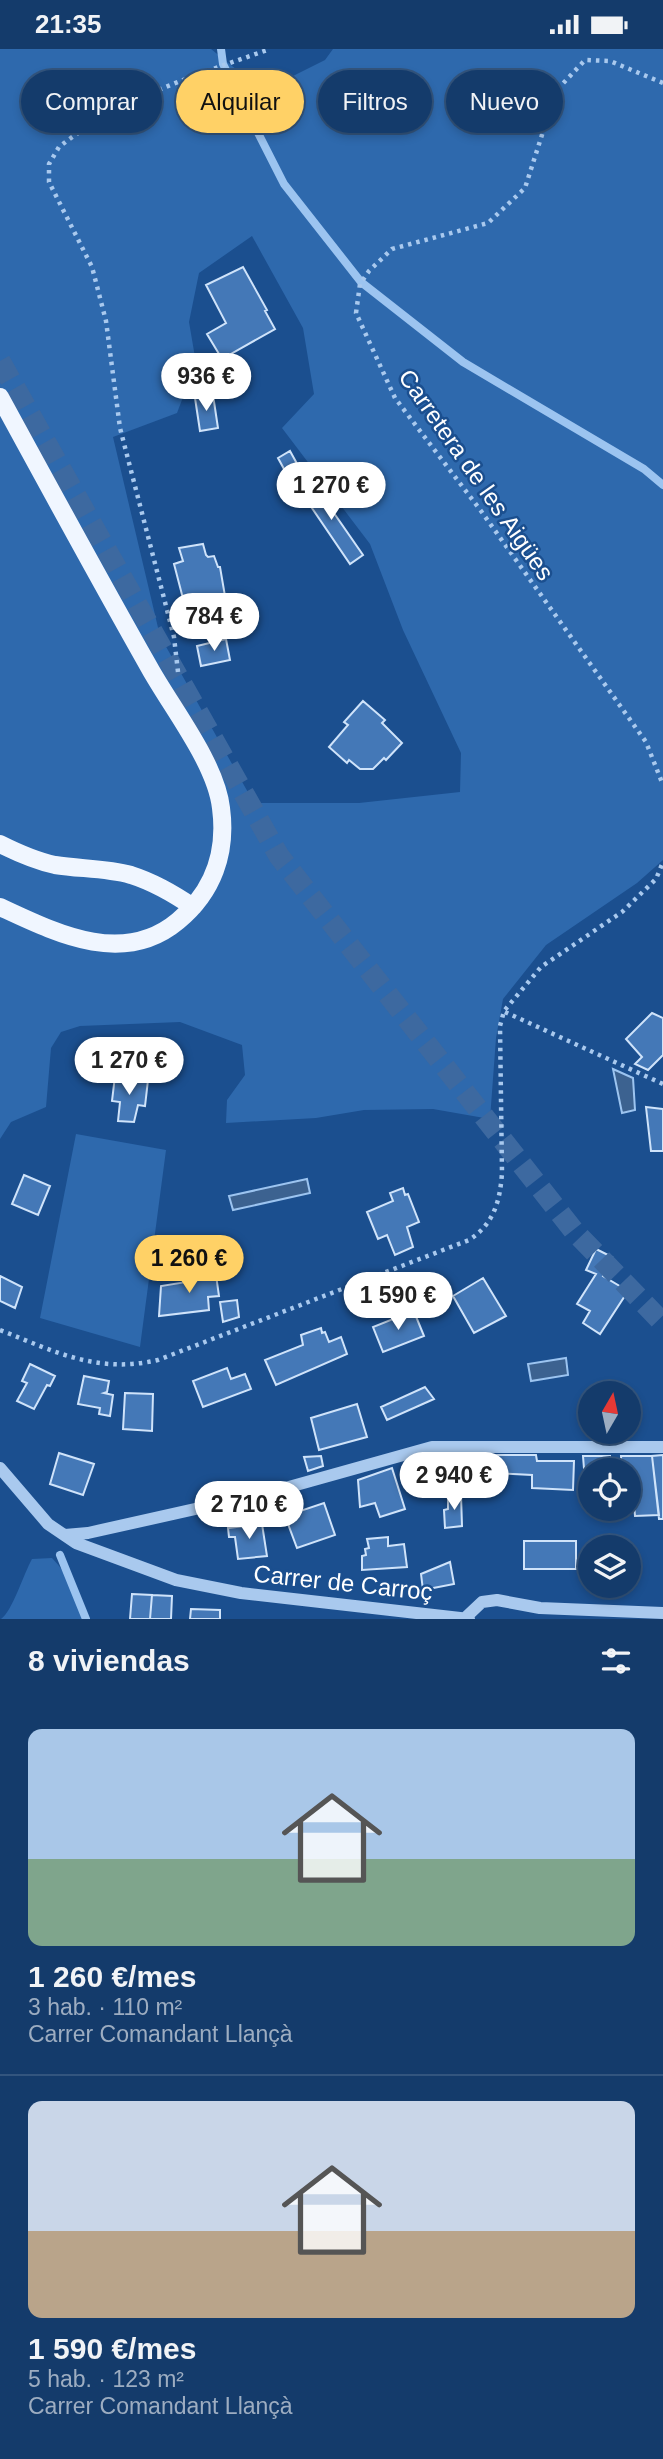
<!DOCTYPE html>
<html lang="es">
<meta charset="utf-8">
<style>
body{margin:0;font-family:Arial,sans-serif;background:#214673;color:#f1f3f6;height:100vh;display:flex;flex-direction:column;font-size:26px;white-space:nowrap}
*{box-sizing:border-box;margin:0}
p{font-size:23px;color:#9dadc1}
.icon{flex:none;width:38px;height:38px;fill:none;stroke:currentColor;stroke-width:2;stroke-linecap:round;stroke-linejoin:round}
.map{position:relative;height:1570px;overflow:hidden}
.panel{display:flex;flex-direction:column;background:#143b6b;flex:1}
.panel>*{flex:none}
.hud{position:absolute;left:21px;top:21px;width:621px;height:63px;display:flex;gap:14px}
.needle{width:46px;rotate:9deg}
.controls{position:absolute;left:578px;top:1332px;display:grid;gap:14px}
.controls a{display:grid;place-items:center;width:63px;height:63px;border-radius:50%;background:#143b6b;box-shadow:0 4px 10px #0003,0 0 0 2px #33557e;font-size:35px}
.price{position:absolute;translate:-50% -60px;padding:0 16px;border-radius:24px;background:#fff;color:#222;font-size:23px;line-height:46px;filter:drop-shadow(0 2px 4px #0008)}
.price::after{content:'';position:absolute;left:50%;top:42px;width:21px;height:16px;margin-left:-10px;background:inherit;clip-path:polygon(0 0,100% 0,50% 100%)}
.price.selected{background:#ffd166;color:#111}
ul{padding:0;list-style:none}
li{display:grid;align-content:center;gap:14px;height:371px;padding:0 28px}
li+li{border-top:2px solid #33557e}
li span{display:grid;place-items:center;height:217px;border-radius:14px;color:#555}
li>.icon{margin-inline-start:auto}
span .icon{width:126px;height:126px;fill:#fffc;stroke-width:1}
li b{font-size:30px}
h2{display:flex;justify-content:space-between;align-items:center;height:84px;padding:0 28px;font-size:30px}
.chip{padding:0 24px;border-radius:32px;background:#143b6b;box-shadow:0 4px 10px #0003,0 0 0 2px #33557e;font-size:24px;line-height:63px}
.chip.selected{background:#ffd166;color:#111}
.status{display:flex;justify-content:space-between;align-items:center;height:49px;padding:0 35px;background:#143b6b;direction:ltr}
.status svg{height:19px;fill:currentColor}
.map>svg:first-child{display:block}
</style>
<div class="status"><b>21:35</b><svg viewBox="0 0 49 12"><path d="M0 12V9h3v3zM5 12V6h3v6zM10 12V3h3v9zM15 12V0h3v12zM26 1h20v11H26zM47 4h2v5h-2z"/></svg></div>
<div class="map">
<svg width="663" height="1570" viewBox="0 0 663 1570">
<rect width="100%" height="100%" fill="#1b4f8f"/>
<path fill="#2e69ad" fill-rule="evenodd" d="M0,0H211L263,42L325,11L333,0H663V811L637,834L546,896L503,950L496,989L490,1070L433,1060L364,1061L316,1069L226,1074L227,1051L245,1026L242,996L180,973L80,977L61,983L51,999L46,1058L11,1073L0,1090ZM252,187L303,279L314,345L282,379L370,495L403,581L461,704L460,743L359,754H254L160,587L113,388L177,364L196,314L189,273L199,224Z
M76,1085L166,1101L140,1298L40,1269Z
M52,1509C69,1527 79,1546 85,1570H1C12,1563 24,1524 32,1510Z"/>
<path fill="#3c6290" stroke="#9cc4f0" stroke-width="2" d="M613,1020L633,1029L635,1061L622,1064Z
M307,1130L310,1144L233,1161L229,1147Z
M566,1309L568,1326L531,1332L528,1315Z"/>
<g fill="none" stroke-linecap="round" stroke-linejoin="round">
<path stroke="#9cc4f0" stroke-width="8" d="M221,0L223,15L284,135L361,233L463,313L644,420L663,436
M60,1506L86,1570"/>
</g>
<path fill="#4478b7" stroke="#cfe3fa" stroke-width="2" d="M243,218L267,261L265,262L275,280L222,310L207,285L226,274L206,236Z
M213,346L218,379L200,382L195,349Z
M290,402L301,422L289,429L278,409Z
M311,431L363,506L350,515L299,440Z
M203,495L206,506L208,508L214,507L218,518H220L225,547L209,552V555L186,561L174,515L183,512L179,499Z
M226,590L230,611L201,617L197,597Z
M363,652L385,671L382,674L402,694L386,711L384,709L373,720H360L349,711L347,714L329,698L348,676L344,673Z
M652,964L663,969V1006L648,1021L635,1015L642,1008L626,990Z
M115,1027L148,1031L145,1057L138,1056L134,1073L118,1072L120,1053L112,1052Z
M646,1058L663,1060V1102H651Z
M24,1126L50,1137L38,1166L12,1155Z
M403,1139L405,1146L408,1145L419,1173L407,1178L413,1198L395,1206L387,1186L378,1190L367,1163L393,1152L390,1144Z
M596,1200L612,1208L603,1227L628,1242L600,1285L583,1274L590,1262L577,1255L596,1225L586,1221Z
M215,1219L219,1247L208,1248L209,1261L159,1267L161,1237L205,1230L204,1220Z
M0,1227L22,1238L15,1259L0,1252Z
M483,1229L506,1267L474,1284L453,1247Z
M237,1251L239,1268L223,1273L220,1253Z
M415,1265L424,1287L383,1303L373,1278L398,1268L399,1271Z
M321,1279L322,1284L325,1283L329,1293L341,1288L347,1305L276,1336L265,1311L303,1296L301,1286Z
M30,1315L55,1327L50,1337L47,1336L34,1360L17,1352L27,1334L22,1332Z
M227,1319L231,1330L245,1325L251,1340L203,1358L193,1332Z
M84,1327L109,1332L107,1343L104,1344L113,1346L110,1367L99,1365L100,1359L78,1355Z
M425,1338L434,1350L387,1371L381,1358Z
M125,1344L153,1345L152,1382L123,1380Z
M357,1355L367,1388L319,1401L311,1369Z
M59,1404L94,1415L83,1446L50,1435Z
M437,1406L438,1419L449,1418L450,1430H457L458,1442L427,1441V1424H419V1411Z
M459,1406H536L537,1412H574L573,1441L532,1439V1426L460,1422Z
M663,1406V1470H659L652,1407Z
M321,1407L323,1417L308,1422L304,1408Z
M583,1407H610L609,1421H590V1432H585Z
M621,1407H652L659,1466L635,1467L634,1455L638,1454L636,1426H628V1421H622Z
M392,1419L405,1460L380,1468L375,1454L360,1458L358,1431Z
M448,1446H461L462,1477L445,1479L444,1461L448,1460Z
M324,1454L335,1486L297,1499L285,1467Z
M262,1475L267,1507L238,1510L235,1488H229L228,1479Z
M388,1488V1497L404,1495L407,1518L362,1521V1507L366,1506L365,1500L369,1499L367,1490Z
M524,1492H576V1520H524Z
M450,1513L454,1535L423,1541L421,1525Z
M132,1545L152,1546L150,1570H130Z
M152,1546L172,1547L171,1570H150Z
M191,1560L220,1561V1570H190Z"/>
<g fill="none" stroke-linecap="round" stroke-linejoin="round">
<path stroke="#3d69a0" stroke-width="21" stroke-dasharray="21 10" stroke-linecap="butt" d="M0,312L279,807L574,1182L663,1274"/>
<path stroke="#a9c9ee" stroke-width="4.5" stroke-dasharray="3.5 5" stroke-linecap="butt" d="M663,34L610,12L585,11L556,42L525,139L488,174L392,200L369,222L360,235L356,264L395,349L481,462L646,693L663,736
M178,623L174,588L120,379L106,272L92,218L49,133V115L59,98C121,49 196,26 270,0
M505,963L663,1035
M0,1281C56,1303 97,1325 158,1311L469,1191C494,1175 500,1152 502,1124L500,977L504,962L541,918L622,863L656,830L663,813"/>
<path stroke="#a9c9ee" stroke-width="12" d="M0,1419L48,1475L76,1494L176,1531L241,1544L469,1570
M65,1486L88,1484L271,1443L432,1398H663
M465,1569L482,1553L497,1551L540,1559L663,1564"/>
<path stroke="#f0f6ff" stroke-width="18" d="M0,348C49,438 98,528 149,618C171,658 216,714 221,759C227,804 213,843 178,872C123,918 56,884 0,858
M0,795C18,804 36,812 55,816C80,820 106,819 131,826C153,833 174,845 193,858"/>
</g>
<g text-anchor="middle" stroke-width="5" stroke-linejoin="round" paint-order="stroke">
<g font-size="24" fill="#fff" stroke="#1b4f8f">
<text transform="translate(476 426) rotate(55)" y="8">Carretera de les Aigües</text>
<text transform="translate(343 1534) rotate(6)" y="8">Carrer de Carroç</text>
</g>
</g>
</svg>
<div class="controls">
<a><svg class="needle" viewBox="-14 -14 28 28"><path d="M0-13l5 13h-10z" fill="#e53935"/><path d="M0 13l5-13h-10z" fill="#9dadc1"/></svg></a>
<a><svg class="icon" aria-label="locate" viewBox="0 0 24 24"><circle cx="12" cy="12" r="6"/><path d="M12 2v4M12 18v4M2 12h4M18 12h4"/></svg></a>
<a><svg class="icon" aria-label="layers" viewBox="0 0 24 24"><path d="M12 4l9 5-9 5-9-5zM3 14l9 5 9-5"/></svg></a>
</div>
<b class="price" style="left:206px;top:364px">936 €</b>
<b class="price" style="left:331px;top:473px">1 270 €</b>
<b class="price" style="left:214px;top:604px">784 €</b>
<b class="price" style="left:129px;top:1048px">1 270 €</b>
<b class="price selected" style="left:189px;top:1246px">1 260 €</b>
<b class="price" style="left:398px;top:1283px">1 590 €</b>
<b class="price" style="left:454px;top:1463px">2 940 €</b>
<b class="price" style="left:249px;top:1492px">2 710 €</b>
<div class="hud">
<a class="chip">Comprar</a>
<a class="chip selected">Alquilar</a>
<a class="chip">Filtros</a>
<a class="chip">Nuevo</a>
</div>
</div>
<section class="panel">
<h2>8 viviendas<svg class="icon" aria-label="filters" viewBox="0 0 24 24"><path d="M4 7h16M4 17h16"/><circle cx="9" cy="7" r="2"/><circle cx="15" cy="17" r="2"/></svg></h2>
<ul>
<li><span style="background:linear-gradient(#a9c7e8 60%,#7fa58c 0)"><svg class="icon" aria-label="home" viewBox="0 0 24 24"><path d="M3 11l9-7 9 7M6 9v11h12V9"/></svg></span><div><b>1 260 €/mes</b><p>3 hab. · 110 m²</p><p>Carrer Comandant Llançà</p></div></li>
<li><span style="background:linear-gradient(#c9d6e8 60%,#b9a48a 0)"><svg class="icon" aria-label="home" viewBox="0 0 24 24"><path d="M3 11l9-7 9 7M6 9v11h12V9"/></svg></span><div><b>1 590 €/mes</b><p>5 hab. · 123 m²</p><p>Carrer Comandant Llançà</p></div></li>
</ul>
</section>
